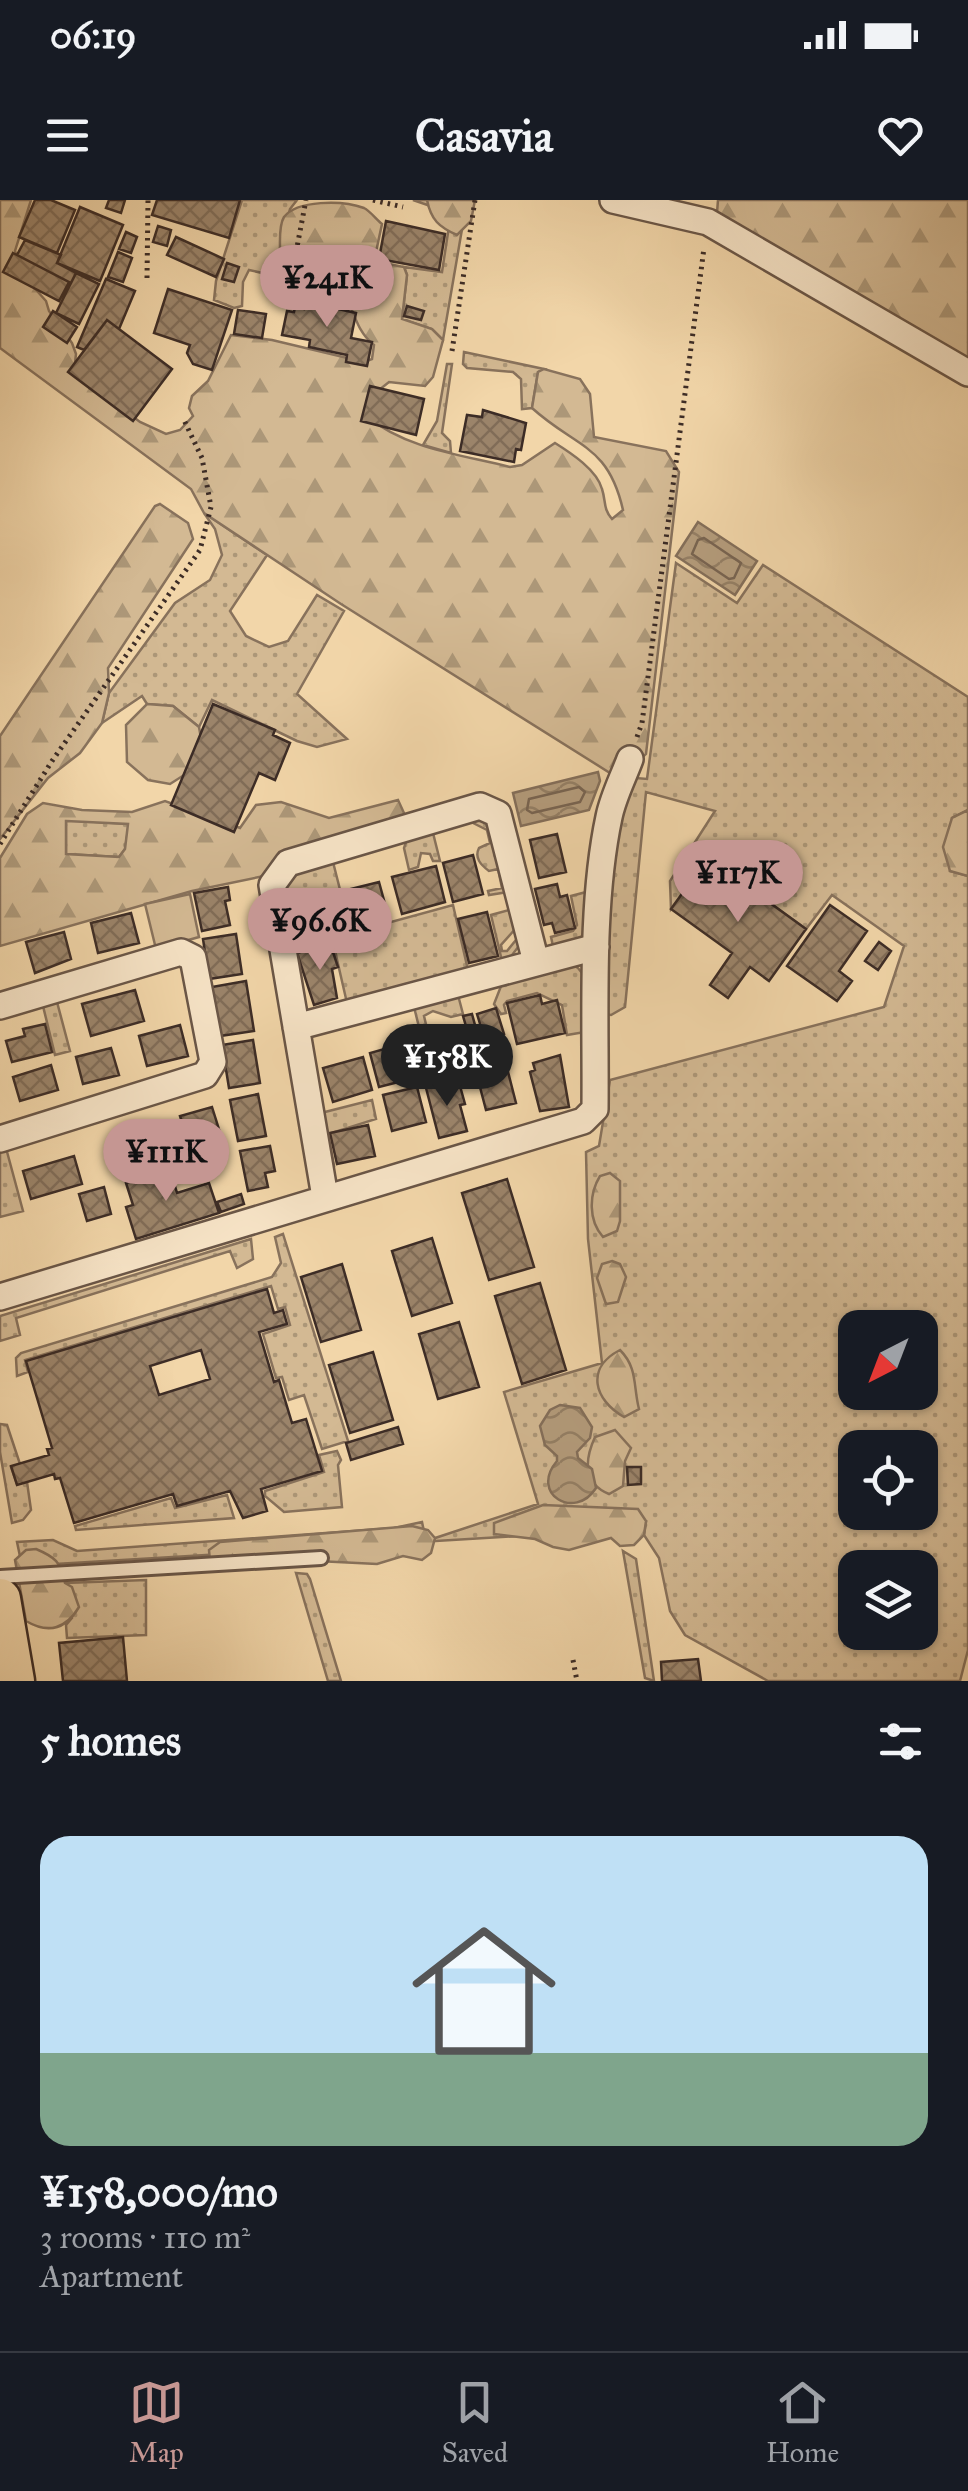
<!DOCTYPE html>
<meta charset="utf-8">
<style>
body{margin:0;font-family:"IM FELL Great Primer",serif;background:#242831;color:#f1f3f6;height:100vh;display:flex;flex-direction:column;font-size:38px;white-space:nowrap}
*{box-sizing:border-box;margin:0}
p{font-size:32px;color:#9ea1a6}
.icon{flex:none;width:55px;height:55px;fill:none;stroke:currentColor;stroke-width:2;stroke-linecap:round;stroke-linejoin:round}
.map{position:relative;height:1481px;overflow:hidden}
.sheet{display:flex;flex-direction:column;background:#171b24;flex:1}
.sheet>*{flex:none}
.needle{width:65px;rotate:222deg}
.buttons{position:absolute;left:838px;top:1110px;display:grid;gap:20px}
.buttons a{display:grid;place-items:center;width:100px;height:100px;border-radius:20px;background:#171b24;box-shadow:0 2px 8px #0004;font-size:50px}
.price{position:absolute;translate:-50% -85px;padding:0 22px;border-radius:35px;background:#c59692;color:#111;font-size:32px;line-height:65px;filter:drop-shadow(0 2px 5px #0008)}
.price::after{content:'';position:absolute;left:50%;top:60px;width:30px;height:22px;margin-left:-15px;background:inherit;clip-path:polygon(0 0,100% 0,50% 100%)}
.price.selected{background:#222;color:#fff}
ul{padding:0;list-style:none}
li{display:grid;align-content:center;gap:20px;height:530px;padding:0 40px}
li+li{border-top:2px solid #363941}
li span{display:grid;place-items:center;height:310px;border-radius:30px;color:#555}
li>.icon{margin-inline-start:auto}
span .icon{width:180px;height:180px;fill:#fffc;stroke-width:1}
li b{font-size:42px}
h2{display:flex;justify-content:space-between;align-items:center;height:120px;padding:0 40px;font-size:42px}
.status{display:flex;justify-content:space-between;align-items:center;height:70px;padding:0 50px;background:#171b24;direction:ltr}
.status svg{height:28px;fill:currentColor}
header{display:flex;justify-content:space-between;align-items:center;height:130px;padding:0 40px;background:#171b24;font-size:45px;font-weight:700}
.dock{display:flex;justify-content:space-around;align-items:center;height:140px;border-top:2px solid #363941;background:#171b24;font-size:28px;color:#9ea1a6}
.dock a{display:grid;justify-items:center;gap:5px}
.dock .selected{color:#c59692}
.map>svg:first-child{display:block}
</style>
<div class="status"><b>06:19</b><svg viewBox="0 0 49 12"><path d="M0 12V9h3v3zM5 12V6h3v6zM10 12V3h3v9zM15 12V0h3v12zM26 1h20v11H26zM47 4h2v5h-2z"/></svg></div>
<header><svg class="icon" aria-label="menu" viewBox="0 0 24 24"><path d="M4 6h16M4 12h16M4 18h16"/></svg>Casavia<svg class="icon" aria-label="heart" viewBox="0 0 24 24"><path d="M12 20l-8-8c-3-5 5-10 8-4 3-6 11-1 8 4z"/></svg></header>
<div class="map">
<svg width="968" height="1481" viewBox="0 0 968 1481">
<defs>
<pattern id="grass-dots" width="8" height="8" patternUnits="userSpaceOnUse" patternTransform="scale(2.5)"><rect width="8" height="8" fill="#d3b993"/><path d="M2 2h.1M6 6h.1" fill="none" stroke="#ac9778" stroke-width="1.8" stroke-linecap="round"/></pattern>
<pattern id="forest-firs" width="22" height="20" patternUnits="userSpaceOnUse" patternTransform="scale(2.5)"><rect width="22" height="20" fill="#d3b993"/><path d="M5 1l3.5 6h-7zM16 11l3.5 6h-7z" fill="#ac9778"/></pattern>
<pattern id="water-waves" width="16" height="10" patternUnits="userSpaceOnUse" patternTransform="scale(2.5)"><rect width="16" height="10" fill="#b49c7c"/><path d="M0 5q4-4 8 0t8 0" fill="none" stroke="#947f65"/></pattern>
<pattern id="building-cross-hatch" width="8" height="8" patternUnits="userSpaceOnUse" patternTransform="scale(2.5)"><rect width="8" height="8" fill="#9b846a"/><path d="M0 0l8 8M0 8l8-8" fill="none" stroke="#806c57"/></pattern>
</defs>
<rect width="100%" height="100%" fill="#f2d6a9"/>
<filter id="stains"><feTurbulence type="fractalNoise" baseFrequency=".002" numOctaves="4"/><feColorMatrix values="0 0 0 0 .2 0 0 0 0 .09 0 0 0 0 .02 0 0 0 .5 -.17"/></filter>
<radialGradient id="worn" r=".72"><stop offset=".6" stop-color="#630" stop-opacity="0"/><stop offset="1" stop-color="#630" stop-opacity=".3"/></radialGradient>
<path fill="url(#grass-dots)" stroke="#88725c" stroke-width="2.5" fill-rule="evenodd" d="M242,0H297L290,9L280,48L287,56L281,71L271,75L249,70L243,82L242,106L234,108L214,100L216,81Z
M413,0H467L443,140L432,129L402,119L407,75L404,67L442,72L451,13Z
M464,152L544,169L538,172L532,208L522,209L521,179L513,172L467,168L463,164Z
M447,164H452L442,233L450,241L451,253L423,245L437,221Z
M204,313L267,355L230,411L246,436L269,447L288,441L317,395L344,411L297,494L347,539L317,547L297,541L212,500L199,527L173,506L147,504L142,496L102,523L109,493L175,403L210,380L222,355L215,329Z
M676,363L737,403L763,365L968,497V610L952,618L950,671L968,676V1450L960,1481H768L685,1435L670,1411L659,1358L644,1335L646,1322L620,1330L22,1366L17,1342L53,1340L77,1351L394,1328L422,1322L426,1341L538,1304L504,1192L602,1163L588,1039L586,952L599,946L610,880L884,807L904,746L832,695L806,729L708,659L671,709L670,681L715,611L646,592L625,807L611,815L603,814C603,771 606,602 636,578L647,579ZM855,1128H920V1192H855ZM855,1248H920V1312H855ZM855,1368H920V1432H855Z
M473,616L491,625L508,692L489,695L488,691L502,688L498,669L489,671C481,665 474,658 479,648L490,643L487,630L471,622L457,626L456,620Z
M66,620L129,624L125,649L119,657L66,654Z
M433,633L440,661H433L430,654L421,653L418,667L409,670L404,648L407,639Z
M333,662L351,733L453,705L468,770L347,803L333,742L297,752L300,769H297L283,689L292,674Z
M594,690L589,730L579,739L553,746L551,737L573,731L577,725L571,696Z
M513,709L517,727L501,745L502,751H507L516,740L522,742L509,759L502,761L491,715Z
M572,764C595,775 585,810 585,832L567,835L562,805L537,793L507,801L504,805L506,813L501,814L494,804L503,781Z
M458,795L463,814L451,817L433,811L424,816L429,837L422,839L414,807Z
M57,802L70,851L55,855L43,806Z
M372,900L376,919L328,934L334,966L328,968L321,913Z
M6,948L23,1011L0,1017V950Z
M283,1034L348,1241L322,1249L304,1195L289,1200L282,1177L276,1178L263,1134L290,1125L285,1107L278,1109L271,1086L25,1160L28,1172L17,1176L16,1158L21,1153L272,1077L281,1063L275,1037Z
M251,1039L253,1059L237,1068L230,1051L16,1118L20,1135L0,1141V1116Z
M0,1224L7,1225L20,1264L11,1267L17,1284L27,1282L31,1310L23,1320L12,1323L0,1252Z
M337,1251L341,1260L338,1265L342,1307L284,1312L265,1296V1291L324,1272L319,1255Z
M227,1295L234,1318L76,1330L75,1326L171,1298L175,1308Z
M623,1351L636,1359L654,1481L645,1478Z
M296,1373L307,1374L310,1379L341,1481H328Z
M146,1380V1435L67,1438L66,1425L72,1418L65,1383Z"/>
<path fill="url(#forest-firs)" stroke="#88725c" stroke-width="2.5" fill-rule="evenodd" d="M0,0H31L15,51L23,75L46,101L49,111L72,143L76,154L74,172L140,222L166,234L180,230L193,216L189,208L192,196L208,181L231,135L272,140L364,162L372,159L374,145C353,128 354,105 339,84C325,62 296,66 280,48C280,39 279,25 284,17C297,0 342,0 364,8C370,11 376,19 382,24L376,52L379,62L404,67L407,75L402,119L432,129L443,140L433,177L425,186L389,182L374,194L368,217C406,249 463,255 510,267L522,265L555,243C571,253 597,270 602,289C606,301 603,309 612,319L623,310C608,244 576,248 532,208L538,172L544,169L580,179L590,194L594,237L666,251L679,272L646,554L624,574L610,573L341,404L204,313L191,289L0,148Z
M427,0H475L471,21L457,35C439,27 431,20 427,0Z
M718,0H968V169L717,13Z
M160,304L188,323L193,339L108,468L109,493L102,523L80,553L48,578L0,639V536L155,306Z
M147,504L173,506L199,527L202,544L192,570L170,584L148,580L127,562L126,525Z
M398,600L404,613L401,624L264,676L192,691L0,746V658L27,614L43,603L82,610L132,612L165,601L240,628L256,605L281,602L329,618ZM66,621L128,624L125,649L119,657L66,654Z
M968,610V676L950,671L943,647L952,618Z
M610,973L620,981V1021L617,1031L603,1037C588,1020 589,994 600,976Z
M612,1061L620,1064L626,1077L618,1102L606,1104L597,1078L602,1064Z
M620,1150C638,1168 633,1186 639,1209L624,1217C594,1200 585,1168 620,1150Z
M615,1230L631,1248L625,1261L623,1286L609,1294C582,1283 585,1259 595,1237Z
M543,1305L638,1309L646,1321L644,1335L634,1345L620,1346L611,1338L569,1350L553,1347L535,1339L494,1334V1323Z
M412,1326L428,1330L435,1338L431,1353L422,1360L403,1356L377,1364L317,1361L302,1366L210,1361L209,1350L220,1342Z
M36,1349C55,1357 61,1362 65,1383L72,1387L79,1407C66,1429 48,1434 26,1421L15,1360L26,1350Z"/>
<path fill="#d3b993" stroke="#88725c" stroke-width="2.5" d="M190,694L199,737L156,749L145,704Z"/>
<path fill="url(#water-waves)" stroke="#846f5a" stroke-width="2.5" d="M698,322L757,361L735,395L676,356Z
M598,572L600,581L589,610L521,626L513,593Z
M560,1205L580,1208L592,1227L590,1238L577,1252L578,1258L592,1269L596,1288C575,1321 529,1294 557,1261V1256L545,1245L540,1226L550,1210Z"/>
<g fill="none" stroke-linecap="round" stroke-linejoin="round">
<path stroke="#786451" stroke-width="2.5" d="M704,338L741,363L734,378L729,379L692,354L698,340Z
M579,587L585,592L580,602L532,613L527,610L529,599Z"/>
</g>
<path fill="url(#building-cross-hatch)" stroke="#3c2c26" stroke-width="2.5" fill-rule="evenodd" d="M35,0H51L75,10L57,53L19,37Z
M109,0H125L121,13L106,8Z
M157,0H240L229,38L152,15Z
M80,7L123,25L100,81L57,63Z
M386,21L445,34L439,70L379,59Z
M158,26L171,30L167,46L153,42Z
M126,32L137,37L131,53L119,49Z
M176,37L224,59L216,77L167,55Z
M25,40L61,55L57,63L76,73L71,83L17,55Z
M118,52L132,58L123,82L108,77Z
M13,53L69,82L59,101L3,72Z
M227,63L239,67L234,82L222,79Z
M76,73L99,84L79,124L56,113Z
M106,79L135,91L119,129L107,120L84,150L77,147Z
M168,89L232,110L212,170L193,164L187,153L190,145L154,133Z
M312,96L326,99L325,106L356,113L351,138L372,142L367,166L346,162L347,155L309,147L310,140L282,135L287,111L294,112L295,107L304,109L305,102L310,103Z
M407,106L424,111L421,120L404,116Z
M238,110L266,114L262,138L234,134Z
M53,111L77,127L67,143L43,127Z
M107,120L172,169L133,221L68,172Z
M370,186L424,199L416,235L361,221Z
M483,210L526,223L521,250L516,249L514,262L460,251L467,215L482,217Z
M213,504L275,530L273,535L290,543L275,580L259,573L234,632L171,605Z
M557,634L566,672L539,678L530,640Z
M473,655L483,694L453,702L443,663Z
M708,658L806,729L769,781L750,767L728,798L710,785L732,753L671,709Z
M436,666L445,702L402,714L392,677Z
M379,682L388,715L351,724L343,691Z
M557,684L560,697L567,695L575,728L555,733L552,723L544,725L535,689Z
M228,687L230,700L225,701L230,725L202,731L194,693Z
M830,705L867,731L839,771L852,781L837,801L787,766Z
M487,712L498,756L469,763L458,719Z
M131,713L139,743L98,753L91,723Z
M64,732L71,759L35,773L26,742Z
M236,734L242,774L209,779L203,739Z
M879,742L891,751L878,770L865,761Z
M330,743L338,767L332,769L337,798L314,805L297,753Z
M246,781L254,831L220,836L212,787Z
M135,790L144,821L91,836L82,804Z
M540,795L542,804L557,800L565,833L517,844L507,803Z
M496,808L504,834L485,840L477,814Z
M472,814L481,847L473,850L463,816Z
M45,824L52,852L12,862L6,841L25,836L23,829Z
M180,825L188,856L147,866L139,836Z
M465,829L472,859L434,869L426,839Z
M253,840L260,883L229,888L222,845Z
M409,842L418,877L379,887L370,853Z
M111,848L119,875L83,884L76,857Z
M560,855L569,907L540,911L530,872L535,870L533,863Z
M363,857L372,890L333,902L323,868Z
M506,864L516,903L486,910L476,872Z
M51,865L58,890L20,901L13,877Z
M453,881L454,888L460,886L465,904L460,905L467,931L439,938L426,888Z
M417,887L426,922L392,931L383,895Z
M258,894L266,936L238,941L230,900Z
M212,907L222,939L212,942L213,947L192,954L180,916Z
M368,925L375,956L337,964L330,933Z
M163,931L171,958L139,968L130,940Z
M270,946L275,971L265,973L268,987L248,991L240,951Z
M74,956L82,984L31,999L23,971Z
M170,969L177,993L209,983L219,1013L136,1039L126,1007L133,1005L126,983Z
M507,979L534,1067L489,1080L462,993Z
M104,987L111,1014L87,1021L79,994Z
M241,994L244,1004L221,1012L217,1002Z
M432,1038L452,1103L412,1116L392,1051Z
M342,1064L361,1130L321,1142L301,1077Z
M540,1083L566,1170L522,1184L495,1096Z
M267,1089L274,1113L283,1110L287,1124L259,1132L274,1182L279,1180L292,1223L306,1219L322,1271L261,1289L267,1311L243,1318L230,1291L177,1306L173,1294L74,1323L60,1278L55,1279L54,1274L17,1285L11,1266L49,1255L47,1249L52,1248L26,1161ZM201,1150L210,1179L159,1195L150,1166Z
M459,1122L479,1187L438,1199L419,1134Z
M373,1152L393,1220L350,1233L329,1165Z
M398,1227L403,1244L351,1260L346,1243Z
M627,1267H641V1284L628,1285Z
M123,1437L127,1481H63L59,1443Z
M698,1459L701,1481H662L661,1462Z"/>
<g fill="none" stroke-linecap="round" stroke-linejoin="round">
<defs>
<path id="service" d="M0,1377L321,1358"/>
<path id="minor" d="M613,0L708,22L968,173
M0,806L181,752L193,758L213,862L205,875L0,939
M296,827L596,747
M325,997L272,685L288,663L480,606L498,614L536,762
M0,1097L583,921L595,909C596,817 590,706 609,617C613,597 623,578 630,559"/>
<path id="primary" d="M0,1399L14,1481"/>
</defs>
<use href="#service" stroke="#6a5647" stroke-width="18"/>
<use href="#minor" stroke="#6a5647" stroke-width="30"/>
<use href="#primary" stroke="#3c2c26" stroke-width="45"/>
<path stroke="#3c2c26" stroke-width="5" stroke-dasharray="2.5 5" stroke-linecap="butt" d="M373,0L403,7
M147,78L148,0
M278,93L293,68L306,0
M452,151L475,0
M637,537L642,523L704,48
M0,644L52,561L200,350L211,307L202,258L183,218
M573,1460L577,1481"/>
<use href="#service" stroke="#f7e4c7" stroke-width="12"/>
<use href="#minor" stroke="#f7e4c7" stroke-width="25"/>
<use href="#primary" stroke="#f2d6a9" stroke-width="40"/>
</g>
<rect width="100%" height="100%" filter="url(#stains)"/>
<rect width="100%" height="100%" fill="url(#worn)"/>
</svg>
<div class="buttons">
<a><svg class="needle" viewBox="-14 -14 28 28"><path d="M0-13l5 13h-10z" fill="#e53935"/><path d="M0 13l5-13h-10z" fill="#9ea1a6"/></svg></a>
<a><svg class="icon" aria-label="locate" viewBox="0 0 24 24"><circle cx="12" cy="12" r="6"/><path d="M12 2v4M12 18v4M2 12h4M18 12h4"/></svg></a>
<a><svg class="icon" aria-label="layers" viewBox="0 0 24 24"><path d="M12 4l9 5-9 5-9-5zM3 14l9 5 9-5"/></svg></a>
</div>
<b class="price" style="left:327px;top:130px">¥241K</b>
<b class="price" style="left:738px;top:725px">¥117K</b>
<b class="price" style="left:320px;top:773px">¥96.6K</b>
<b class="price selected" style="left:447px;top:909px">¥158K</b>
<b class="price" style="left:166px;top:1004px">¥111K</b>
</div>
<section class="sheet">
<h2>5 homes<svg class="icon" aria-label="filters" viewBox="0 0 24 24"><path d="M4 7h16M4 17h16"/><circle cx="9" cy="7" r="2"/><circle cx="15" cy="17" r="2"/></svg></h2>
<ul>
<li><span style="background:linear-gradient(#bfe0f5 70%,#7fa58c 0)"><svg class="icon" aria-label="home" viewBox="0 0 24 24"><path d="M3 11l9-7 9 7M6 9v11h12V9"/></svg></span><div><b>¥158,000/mo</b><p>3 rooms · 110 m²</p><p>Apartment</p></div></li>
</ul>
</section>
<nav class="dock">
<a class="selected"><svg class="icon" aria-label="map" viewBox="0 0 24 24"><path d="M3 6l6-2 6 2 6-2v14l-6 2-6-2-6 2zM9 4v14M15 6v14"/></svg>Map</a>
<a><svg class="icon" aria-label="saved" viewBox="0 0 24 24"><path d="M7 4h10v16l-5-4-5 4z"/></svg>Saved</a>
<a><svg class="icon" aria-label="home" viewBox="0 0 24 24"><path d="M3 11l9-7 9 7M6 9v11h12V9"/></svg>Home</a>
</nav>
